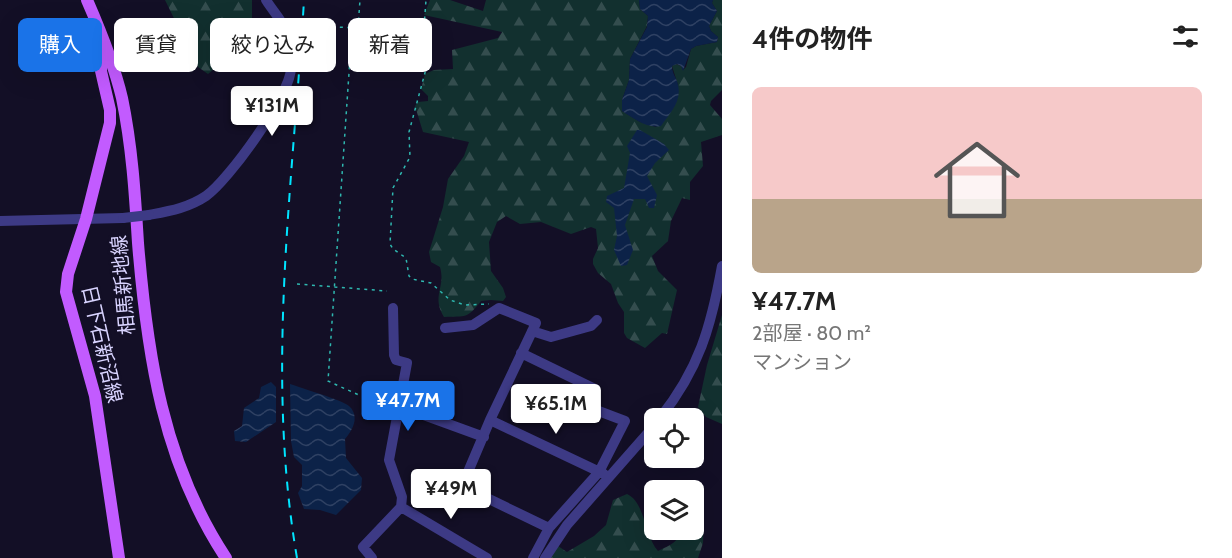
<!DOCTYPE html>
<html lang="ja">
<meta charset="utf-8">
<style>
body{margin:0;font-family:Cabin,"Noto Sans JP",sans-serif;background:#f6f6f6;color:#222;height:100vh;display:flex;flex-direction:column;font-size:22px;white-space:nowrap}
*{box-sizing:border-box;margin:0}
p{font-size:20px;color:#767676}
.icon{flex:none;width:33px;height:33px;fill:none;stroke:currentColor;stroke-width:2;stroke-linecap:round;stroke-linejoin:round}
.map{position:relative;flex:1;overflow:hidden}
.details{display:flex;flex-direction:column;background:#fff;width:510px}
.details>*{flex:none}
.top-card{position:absolute;left:18px;top:18px;width:570px;height:54px;display:flex;gap:12px}
.fabs{position:absolute;left:644px;top:408px;display:grid;gap:12px}
.fabs a{display:grid;place-items:center;width:60px;height:60px;border-radius:9px;background:#fff;box-shadow:0 6px 24px #0002;font-size:30px}
.price{position:absolute;translate:-50% -51px;padding:0 14px;border-radius:6px;background:#fff;color:#222;font-size:20px;line-height:39px;filter:drop-shadow(0 2px 3px #0008)}
.price::after{content:'';position:absolute;left:50%;top:36px;width:18px;height:14px;margin-left:-9px;background:inherit;clip-path:polygon(0 0,100% 0,50% 100%)}
.price.current{background:#1a73e8;color:#fff}
ul{padding:0;list-style:none}
li{display:grid;align-content:center;gap:12px;height:318px;padding:0 30px}
li+li{border-top:2px solid #e0e0e0}
li span{display:grid;place-items:center;height:186px;border-radius:9px;color:#555}
li>.icon{margin-inline-start:auto}
span .icon{width:108px;height:108px;fill:#fffc;stroke-width:1}
li b{font-size:26px}
h2{display:flex;justify-content:space-between;align-items:center;height:72px;padding:0 30px;font-size:26px}
.pill{padding:0 21px;border-radius:9px;background:#fff;box-shadow:0 6px 24px #0002;font-size:21px;line-height:54px}
.pill.current{background:#1a73e8;color:#fff}
main{display:flex;flex:1;min-height:0}
.map>svg:first-child{display:block}
</style>
<main>
<div class="map">
<svg width="722" height="558" viewBox="0 0 722 558">
<defs>
<pattern id="forest-firs" width="22" height="20" patternUnits="userSpaceOnUse" patternTransform="scale(1.5)"><rect width="22" height="20" fill="#12302f"/><path d="M5 1l3.5 6h-7zM16 11l3.5 6h-7z" fill="#344d4e"/></pattern>
<pattern id="water-waves" width="16" height="10" patternUnits="userSpaceOnUse" patternTransform="scale(1.5)"><rect width="16" height="10" fill="#0c2248"/><path d="M0 5q4-4 8 0t8 0" fill="none" stroke="#2f4163"/></pattern>
</defs>
<rect width="100%" height="100%" fill="#130f26"/>
<path fill="url(#forest-firs)" d="M165,0H252V29L241,47L208,74L198,67Z
M430,0H450L483,11L486,0H639L640,9L648,16L647,26L630,59L629,80L622,100V111L640,122L656,127L678,85L672,66L676,64L681,66L683,70L686,67L691,49L696,46L717,42L718,37L711,31L709,26L717,11L712,3L713,0H722V90L711,101L710,105L722,119V135L701,142L703,166L690,182V200L682,198L671,221L668,241L652,256L658,271L677,290L667,334L662,333L645,348L627,338L624,333V312L618,303L611,284L598,273L593,264V259L598,248L596,229L591,227L571,234L541,222L520,224L506,216L497,222L489,242L491,271L503,288L506,297L503,301L491,300L481,301C467,319 466,316 444,317C431,296 446,288 440,267L431,262L429,252L443,207L448,179L464,156L469,142L423,132L415,106L418,102L428,101V96L421,89L425,74L434,70L453,69L452,50L498,38L502,32L424,15Z
M722,315V424L706,417L698,407L707,365Z
M627,494C645,502 645,537 658,551C670,545 679,542 682,530H693V514L704,517L703,543L698,558H550L558,546L567,552L594,536L606,525L613,500Z"/>
<path fill="url(#water-waves)" d="M639,0H713L712,3L717,11L709,26L711,31L718,37L717,42L696,46L691,49L683,71L681,66L677,64L672,66C672,74 677,78 678,85C682,102 670,113 661,126C647,129 633,118 622,111V100L629,80L630,59L647,27L648,16L640,9Z
M637,130H640L664,144L669,150L655,163L647,176L657,195L654,208H649L645,199H634L625,225L633,250L627,265L621,266L614,250L617,236L614,208L606,202L607,196L624,188L630,153L627,146Z
M271,382L276,387V422L246,442L235,441L234,431L242,426L244,408L259,398L261,387Z
M290,384C301,388 342,400 349,406C360,416 353,430 345,439L346,458L362,478L361,490L336,515L320,510L304,509L298,493L302,486V465L294,457L291,441Z"/>
<g fill="none" stroke-linecap="round" stroke-linejoin="round">
<path stroke="#2fb8b0" stroke-width="1.5" stroke-dasharray="3 4.5" stroke-linecap="butt" d="M295,26L302,25L408,31L423,28L427,55L426,69L409,132L410,157L393,188L390,244L393,249L406,258L409,276L412,279L431,283L450,300L465,305L489,304
M424,27L426,0
M358,28L360,0
M352,29L328,381L361,396
M297,284L387,291"/>
<path stroke="#3d3a85" stroke-width="10" d="M149,215C170,211 188,208 206,196C228,181 291,94 291,68C292,56 290,42 286,31C282,20 272,10 266,0
M0,221L123,218
M445,328L473,325L499,308L536,323L490,420L462,486L549,528
M532,331L551,337L591,326L597,320
M521,353L595,389L588,407L625,421L599,472L549,528L533,558
M399,406L484,437
M660,418C699,369 711,327 722,266
M490,420L604,474
M401,507L487,558
M372,558L363,547L401,507L402,497L389,460L407,363L396,360L394,355L393,308
M545,558L567,525L654,426"/>
<path stroke="#c25bff" stroke-width="12" d="M87,0C101,32 114,64 122,98C132,146 135,194 138,243C147,354 163,463 226,558
M102,40L101,71L110,110V123L86,219L68,274L66,292L95,396L119,558"/>
<path stroke="#00e5ff" stroke-width="2" stroke-dasharray="9 8" stroke-linecap="butt" d="M297,558C265,373 293,185 304,0"/>
<path stroke="#3d3a85" stroke-width="10" d="M123,218L149,215"/>
</g>
<g text-anchor="middle" stroke-width="5" stroke-linejoin="round" paint-order="stroke">
<g font-size="20" fill="#d9d4ff" stroke="#130f26">
<text transform="translate(123 285) rotate(-95)" y="7">相馬新地線</text>
<text transform="translate(102 344) rotate(77)" y="7">日下石新沼線</text>
</g>
</g>
</svg>
<div class="fabs">
<a><svg class="icon" aria-label="locate" viewBox="0 0 24 24"><circle cx="12" cy="12" r="6"/><path d="M12 2v4M12 18v4M2 12h4M18 12h4"/></svg></a>
<a><svg class="icon" aria-label="layers" viewBox="0 0 24 24"><path d="M12 4l9 5-9 5-9-5zM3 14l9 5 9-5"/></svg></a>
</div>
<b class="price" style="left:272px;top:137px">¥131M</b>
<b class="price current" style="left:408px;top:432px">¥47.7M</b>
<b class="price" style="left:556px;top:435px">¥65.1M</b>
<b class="price" style="left:451px;top:520px">¥49M</b>
<div class="top-card">
<a class="pill current">購入</a>
<a class="pill">賃貸</a>
<a class="pill">絞り込み</a>
<a class="pill">新着</a>
</div>
</div>
<section class="details">
<h2>4件の物件<svg class="icon" aria-label="filters" viewBox="0 0 24 24"><path d="M4 7h16M4 17h16"/><circle cx="9" cy="7" r="2"/><circle cx="15" cy="17" r="2"/></svg></h2>
<ul>
<li><span style="background:linear-gradient(#f6c9c9 60%,#b9a48a 0)"><svg class="icon" aria-label="home" viewBox="0 0 24 24"><path d="M3 11l9-7 9 7M6 9v11h12V9"/></svg></span><div><b>¥47.7M</b><p>2部屋 · 80 m²</p><p>マンション</p></div></li>
</ul>
</section>
</main>
